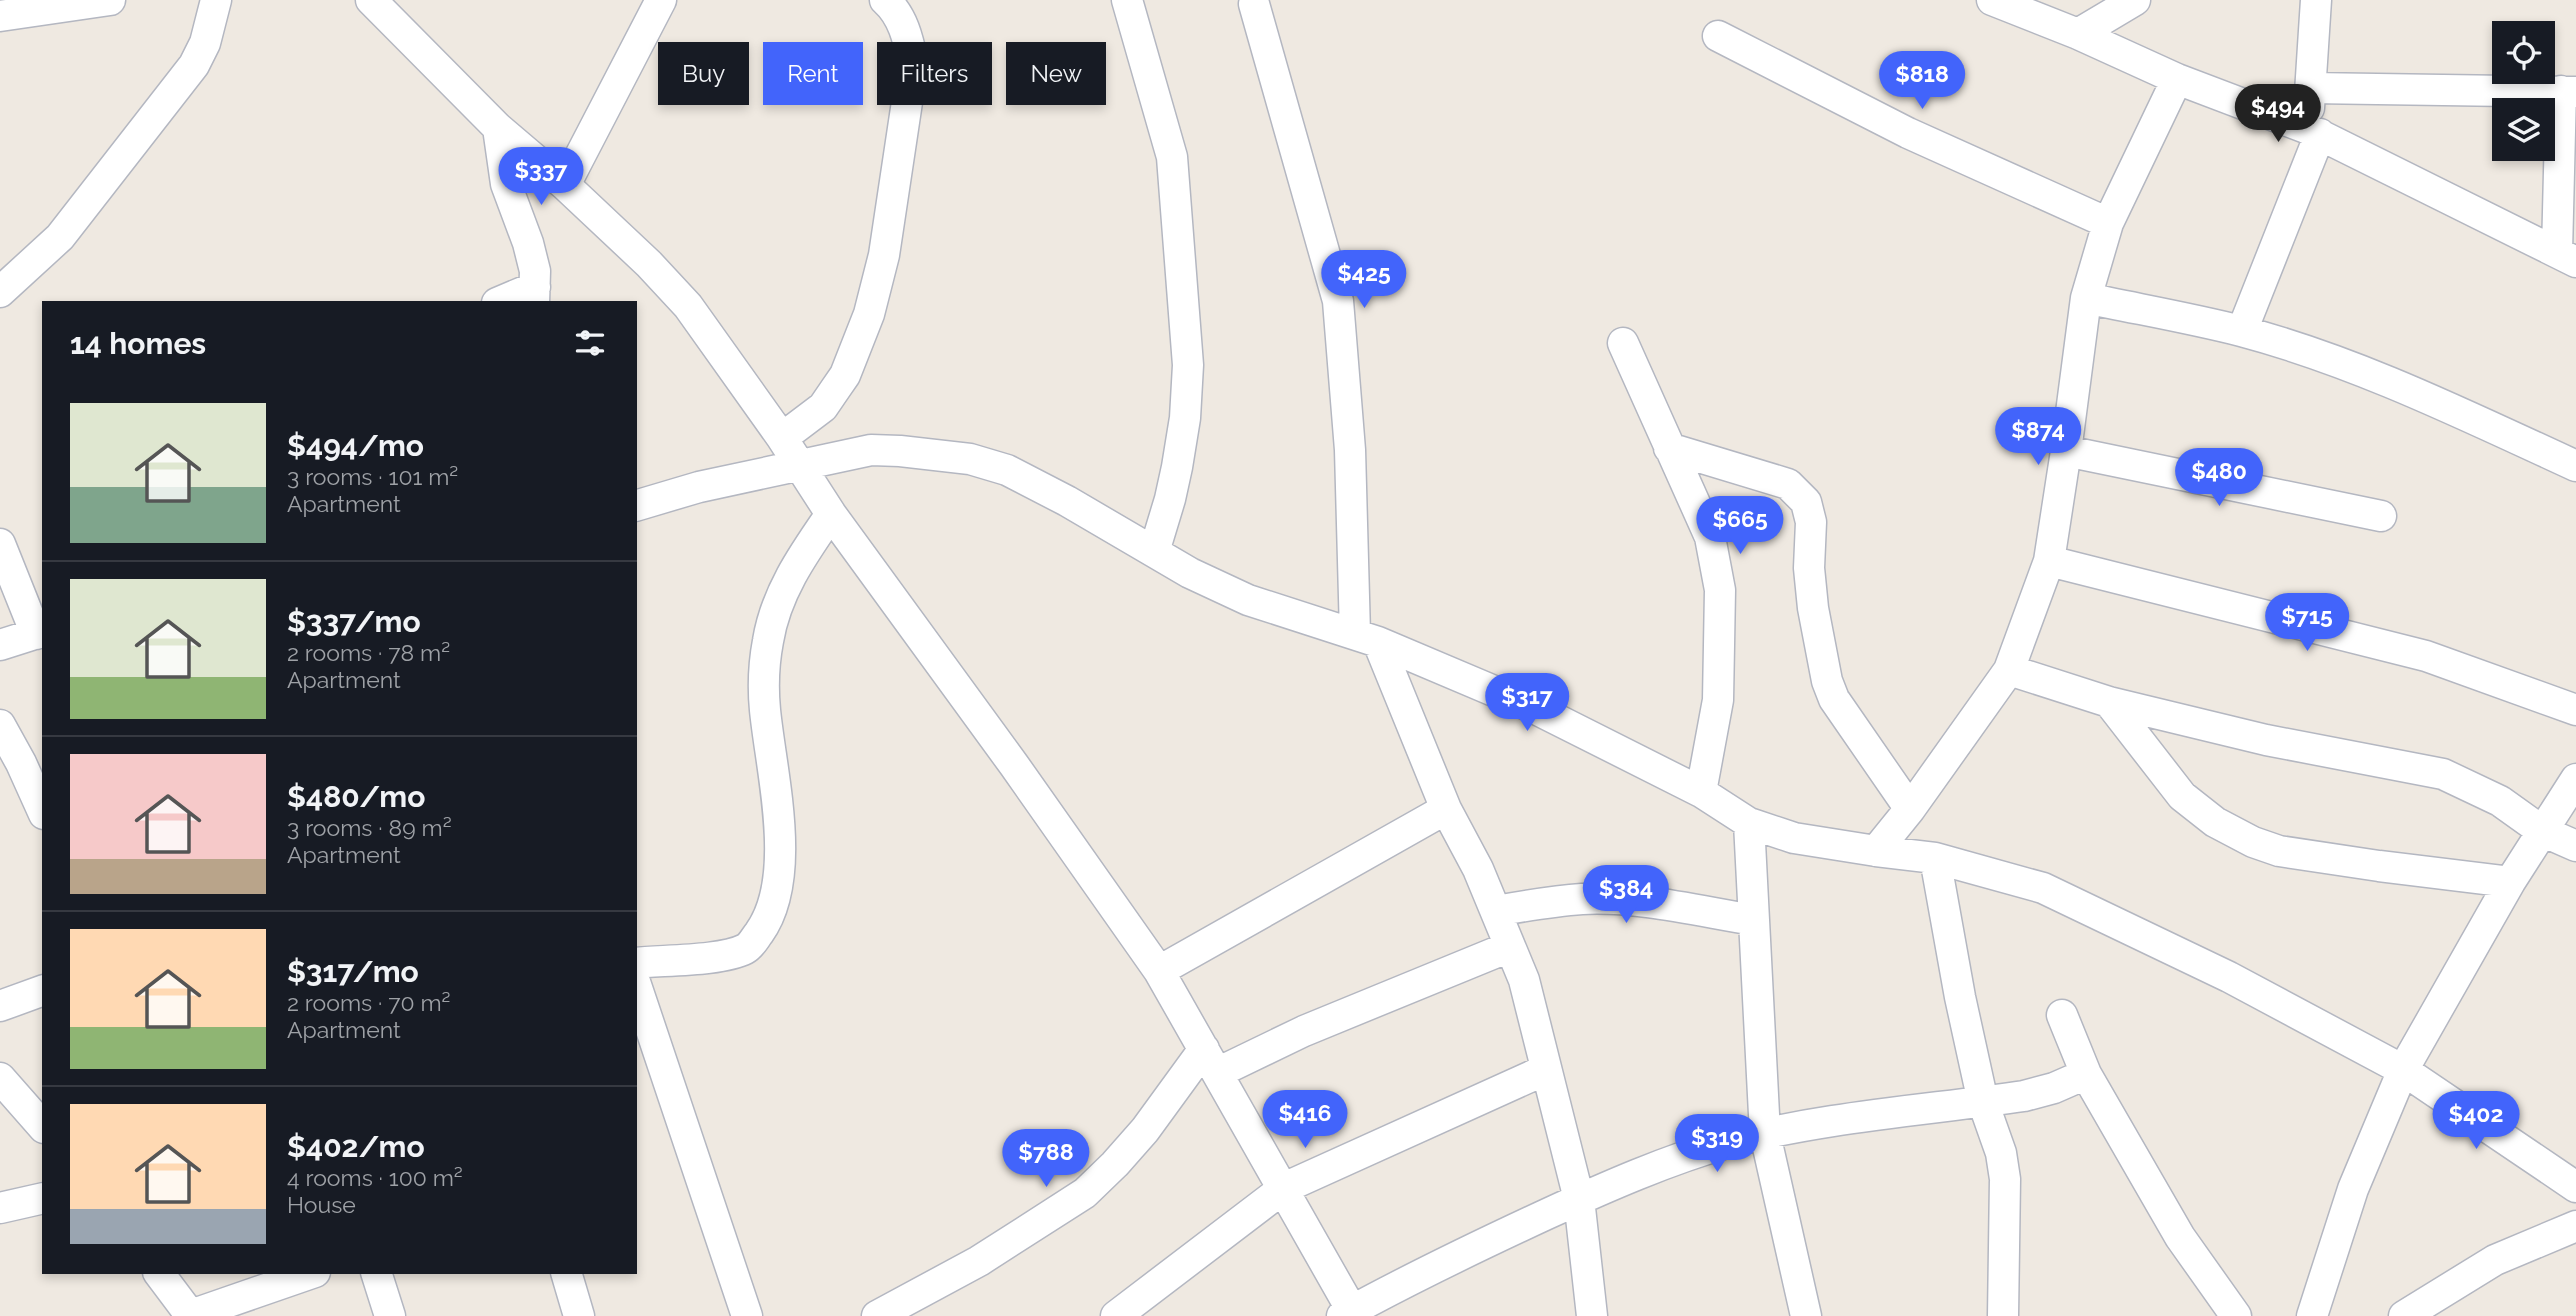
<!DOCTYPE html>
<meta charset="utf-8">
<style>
body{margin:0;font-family:Raleway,sans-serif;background:#20242c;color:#f1f3f6;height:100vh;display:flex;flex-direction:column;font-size:26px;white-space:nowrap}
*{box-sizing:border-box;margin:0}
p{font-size:23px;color:#9ea1a6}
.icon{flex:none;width:38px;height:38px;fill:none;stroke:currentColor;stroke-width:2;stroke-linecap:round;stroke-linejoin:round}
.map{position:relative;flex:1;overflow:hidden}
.side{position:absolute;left:42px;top:301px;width:595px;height:973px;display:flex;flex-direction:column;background:#171b24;border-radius:0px;box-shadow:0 4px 10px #0003}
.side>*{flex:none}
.hud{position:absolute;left:658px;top:42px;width:665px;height:63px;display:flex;gap:14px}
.tools{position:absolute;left:2492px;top:21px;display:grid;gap:14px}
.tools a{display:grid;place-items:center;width:63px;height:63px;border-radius:0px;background:#171b24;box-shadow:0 4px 10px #0003;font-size:35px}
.price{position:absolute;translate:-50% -60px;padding:0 16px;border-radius:24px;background:#4264fb;color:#fff;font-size:23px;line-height:46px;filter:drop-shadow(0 2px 4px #0008)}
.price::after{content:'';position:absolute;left:50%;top:42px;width:21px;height:16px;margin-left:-10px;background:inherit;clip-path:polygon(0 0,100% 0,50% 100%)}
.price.selected{background:#222;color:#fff}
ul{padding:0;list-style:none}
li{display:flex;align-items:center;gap:21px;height:175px;padding:0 28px}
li+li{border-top:2px solid #363941}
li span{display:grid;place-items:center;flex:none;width:196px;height:140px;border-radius:0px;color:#555}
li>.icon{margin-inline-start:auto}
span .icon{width:84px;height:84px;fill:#fffc;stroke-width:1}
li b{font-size:30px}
h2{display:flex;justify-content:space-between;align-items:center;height:84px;padding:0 28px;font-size:30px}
.chip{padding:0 24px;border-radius:0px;background:#171b24;box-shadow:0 4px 10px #0003;font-size:24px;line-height:63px}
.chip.selected{background:#4264fb;color:#fff}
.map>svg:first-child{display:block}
</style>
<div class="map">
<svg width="2576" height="1316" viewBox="0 0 2576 1316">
<rect width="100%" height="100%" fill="#efe9e1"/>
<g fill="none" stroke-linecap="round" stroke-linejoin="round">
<defs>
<path id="minor" d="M371,0L498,128L565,185L649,264L688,306L782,438L831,514L1014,765L1159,971L1355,1316
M1127,0L1172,157L1188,365L1185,418L1177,467L1170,499L1154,552
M1992,0L2078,34L2177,79L2306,128L2576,262
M1254,4L1338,301L1350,450L1355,634
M0,16L110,0
M2078,34L2135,0
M1718,36L1908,133L2108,223
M2311,88L2576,92
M2309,108L2316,0
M498,128L506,184L528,243L535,271L534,303
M565,185L661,0
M2557,252L2561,91
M0,292L60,237L194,65L205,43L216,0
M2086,298C2137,309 2190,318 2241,331C2358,362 2467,416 2576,466
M497,303L535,287
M2242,331L2320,134
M1623,343L1710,537L1720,590L1718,700L1701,792
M782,438L823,407L836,388L845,375L869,314L884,255L913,62C908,39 903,16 885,0
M1669,448L1788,484L1806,502L1811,522L1809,568L1813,608L1827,681L1834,699L1910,809
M2066,451L2381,516
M635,506L699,487L871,450L900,451L970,459L1007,470L1067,501L1190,573L1248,600L1378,642L1534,708L1701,792L1749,823L1794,838L1876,851L1935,858L2043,888L2229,977L2403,1070L2576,1187
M0,544L36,634
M2049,561L2426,656L2576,710
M1378,642L1446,809L1478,869L1524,980L1579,1199L1592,1316
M0,645L44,631
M2009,670L2109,702L2266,740L2443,774L2500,801L2542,831L2576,846
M2109,702L2182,796L2215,822L2253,842L2279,851L2379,866L2510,882
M0,725L21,763L44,814
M1749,823L1765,1134L1806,1316
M1876,851L1910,809L2009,670L2049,561L2066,451L2086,298L2108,223L2177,79
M1935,858L1960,997L1983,1102L2001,1153L2005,1179L2003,1316
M1496,911C1524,906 1553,901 1582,899C1639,896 1698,911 1754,920
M635,963C664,960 722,961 745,949C751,946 755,938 759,933C799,878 771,772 765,710C763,689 764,662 768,641C776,592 804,553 831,514
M1159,971L1446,809
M635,982L747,1316
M0,1006L44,990
M2062,1015L2086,1074L2180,1237L2236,1316
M1217,1073L1304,1031L1509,947
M0,1078L44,1128
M0,1208L44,1198
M158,1272L191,1316
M376,1272L390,1316
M566,1272L579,1316
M188,1316L315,1272
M877,1316L979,1261L1085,1193L1115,1164L1145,1130L1204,1049
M1116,1316L1284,1188L1545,1070
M1342,1316C1409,1279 1478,1246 1547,1214C1606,1187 1667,1160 1730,1142C1823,1117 1928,1110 2024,1096L2054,1088L2086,1074
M2312,1316L2353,1189L2403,1070L2510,882L2576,779
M2404,1316L2495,1260L2576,1226"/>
</defs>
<use href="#minor" stroke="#b4b7c1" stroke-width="33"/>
<use href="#minor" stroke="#fff" stroke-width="30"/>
</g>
</svg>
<div class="tools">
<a><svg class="icon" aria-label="locate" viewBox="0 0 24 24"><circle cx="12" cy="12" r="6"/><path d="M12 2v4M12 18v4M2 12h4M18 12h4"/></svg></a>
<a><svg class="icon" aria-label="layers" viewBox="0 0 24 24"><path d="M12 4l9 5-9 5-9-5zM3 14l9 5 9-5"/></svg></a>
</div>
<b class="price" style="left:1922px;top:111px">$818</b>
<b class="price selected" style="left:2278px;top:144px">$494</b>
<b class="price" style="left:541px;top:207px">$337</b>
<b class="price" style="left:1364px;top:310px">$425</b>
<b class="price" style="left:2038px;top:467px">$874</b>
<b class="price" style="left:2219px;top:508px">$480</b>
<b class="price" style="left:1740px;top:556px">$665</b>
<b class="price" style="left:2307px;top:653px">$715</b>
<b class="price" style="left:1527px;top:733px">$317</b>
<b class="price" style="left:1626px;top:925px">$384</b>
<b class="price" style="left:1305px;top:1150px">$416</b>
<b class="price" style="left:2476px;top:1151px">$402</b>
<b class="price" style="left:1717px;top:1174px">$319</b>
<b class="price" style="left:1046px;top:1189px">$788</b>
<div class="hud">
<a class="chip">Buy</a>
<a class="chip selected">Rent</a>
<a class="chip">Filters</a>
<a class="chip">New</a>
</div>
<section class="side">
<h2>14 homes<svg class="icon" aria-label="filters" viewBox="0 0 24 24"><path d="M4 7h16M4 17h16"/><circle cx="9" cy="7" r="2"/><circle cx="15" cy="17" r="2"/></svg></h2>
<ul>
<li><span style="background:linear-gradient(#dfe7d0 60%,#7fa58c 0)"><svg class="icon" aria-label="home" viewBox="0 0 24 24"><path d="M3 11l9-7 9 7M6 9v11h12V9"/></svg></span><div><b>$494/mo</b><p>3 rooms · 101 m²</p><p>Apartment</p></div></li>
<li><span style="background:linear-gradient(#dfe7d0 70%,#8fb573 0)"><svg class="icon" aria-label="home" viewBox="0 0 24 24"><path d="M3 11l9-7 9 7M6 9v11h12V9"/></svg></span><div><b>$337/mo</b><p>2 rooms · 78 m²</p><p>Apartment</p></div></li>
<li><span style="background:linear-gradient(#f6c9c9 75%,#b9a48a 0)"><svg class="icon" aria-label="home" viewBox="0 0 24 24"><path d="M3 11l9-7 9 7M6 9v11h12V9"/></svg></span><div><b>$480/mo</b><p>3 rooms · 89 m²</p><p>Apartment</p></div></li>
<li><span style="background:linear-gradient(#ffd9b3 70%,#8fb573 0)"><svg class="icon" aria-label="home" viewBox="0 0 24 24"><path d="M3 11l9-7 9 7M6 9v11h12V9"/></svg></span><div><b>$317/mo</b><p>2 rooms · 70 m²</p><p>Apartment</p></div></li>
<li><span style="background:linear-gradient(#ffd9b3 75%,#9aa5b1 0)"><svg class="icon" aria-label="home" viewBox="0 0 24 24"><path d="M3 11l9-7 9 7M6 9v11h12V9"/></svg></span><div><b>$402/mo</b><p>4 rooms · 100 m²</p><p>House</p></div></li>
</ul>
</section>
</div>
